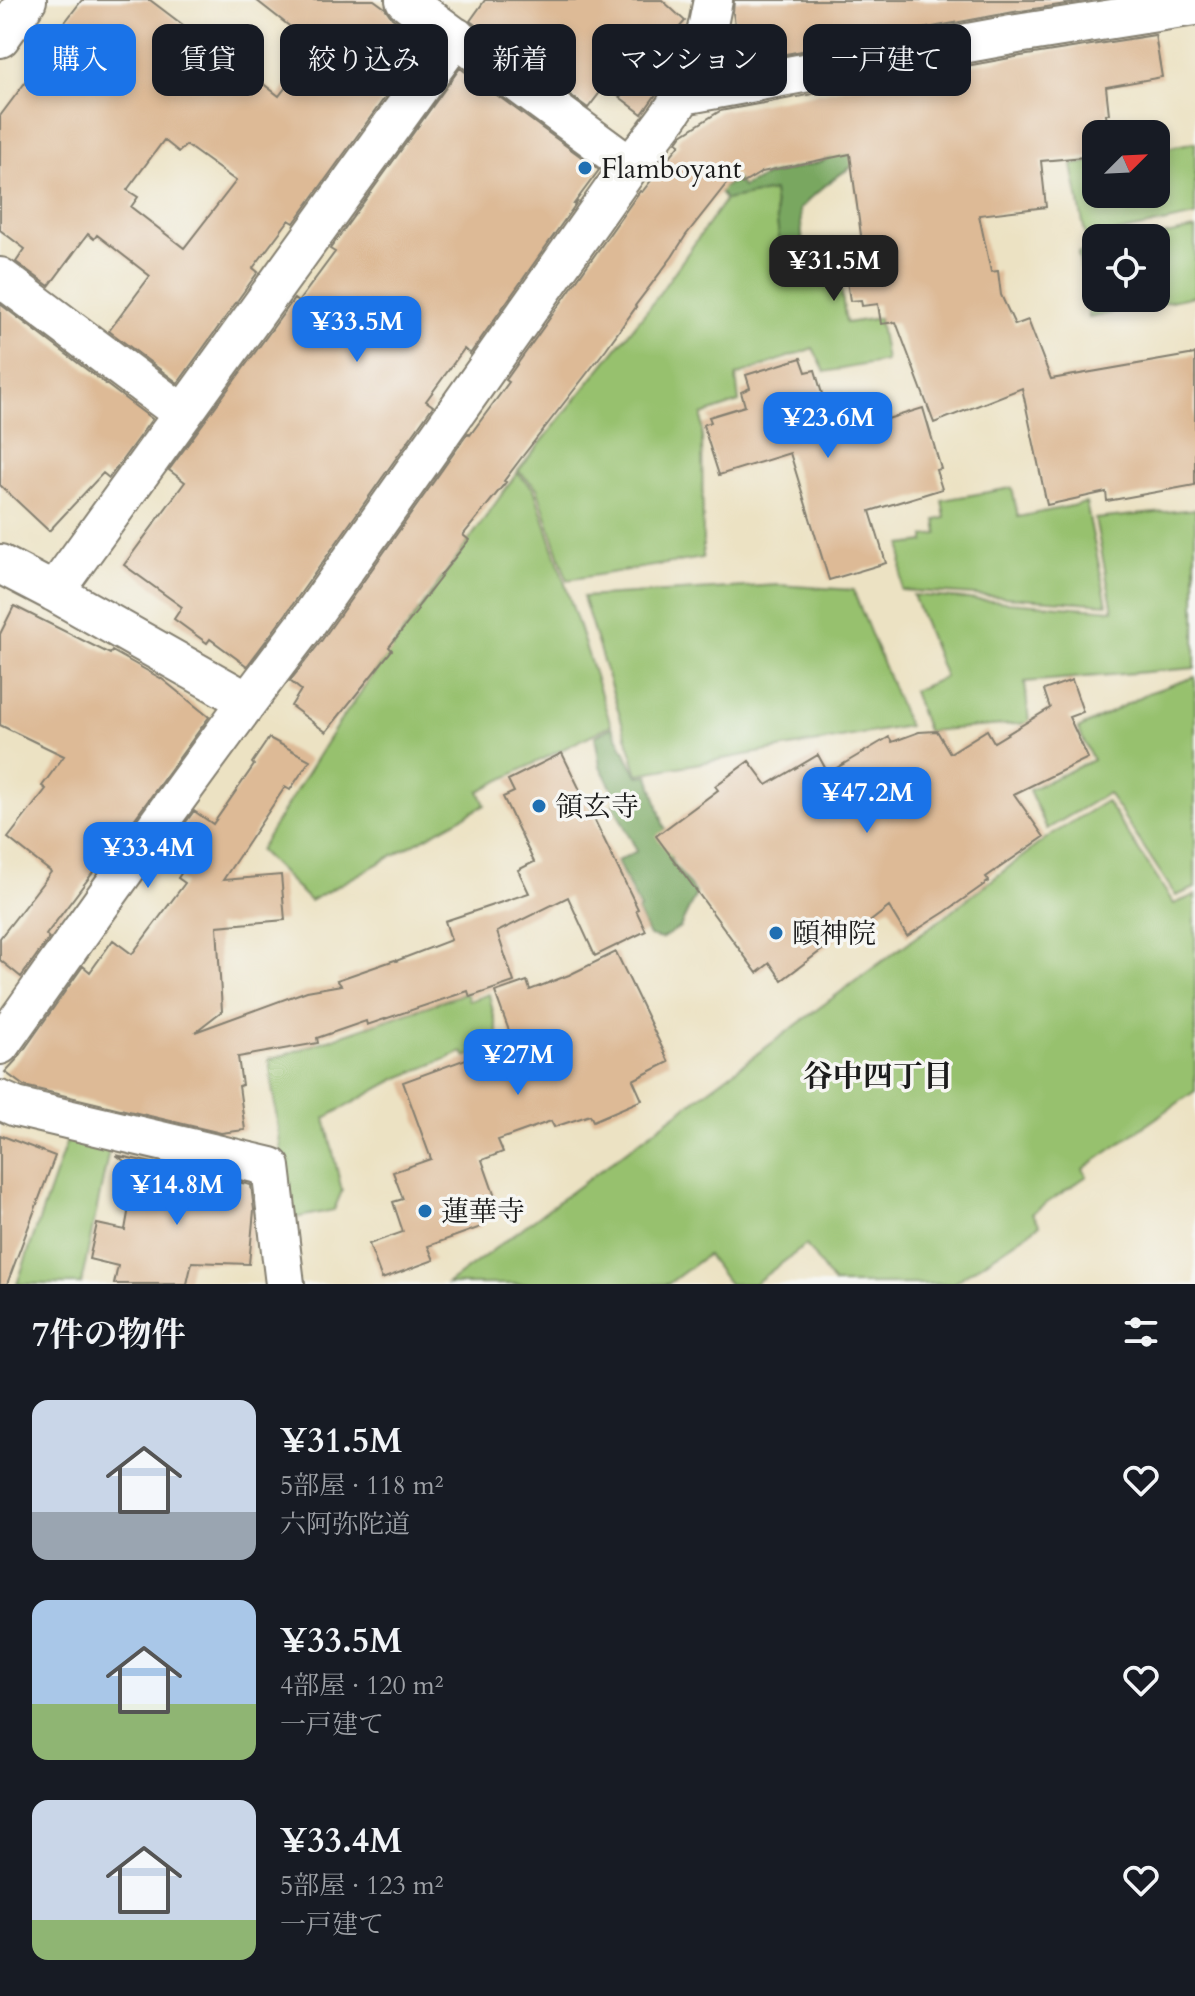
<!DOCTYPE html>
<html lang="ja">
<meta charset="utf-8">
<style>
body{margin:0;font-family:Cardo,"Noto Serif JP",serif;background:#242831;color:#f1f3f6;height:100vh;display:flex;flex-direction:column;font-size:30px;white-space:nowrap}
*{box-sizing:border-box;margin:0}
p{font-size:26px;color:#9ea1a6}
.icon{flex:none;width:44px;height:44px;fill:none;stroke:currentColor;stroke-width:2;stroke-linecap:round;stroke-linejoin:round}
.map{position:relative;height:1284px;overflow:hidden}
.details{display:flex;flex-direction:column;background:#171b24;flex:1}
.details>*{flex:none}
.guide{position:absolute;left:24px;top:24px;width:1148px;height:72px;display:flex;gap:16px}
.needle{width:52px;rotate:66deg}
.tools{position:absolute;left:1082px;top:120px;display:grid;gap:16px}
.tools a{display:grid;place-items:center;width:88px;height:88px;border-radius:16px;background:#171b24;box-shadow:0 4px 12px #0003;font-size:40px}
.price{position:absolute;translate:-50% -68px;padding:0 18px;border-radius:16px;background:#1a73e8;color:#fff;font-size:26px;line-height:52px;filter:drop-shadow(0 2px 4px #0008)}
.price::after{content:'';position:absolute;left:50%;top:48px;width:24px;height:18px;margin-left:-12px;background:inherit;clip-path:polygon(0 0,100% 0,50% 100%)}
.price.on{background:#222;color:#fff}
ul{padding:0;list-style:none}
li{display:flex;align-items:center;gap:24px;height:200px;padding:0 32px}
li span{display:grid;place-items:center;flex:none;width:224px;height:160px;border-radius:16px;color:#555}
li>.icon{margin-inline-start:auto}
span .icon{width:96px;height:96px;fill:#fffc;stroke-width:1}
li b{font-size:34px}
h2{display:flex;justify-content:space-between;align-items:center;height:96px;padding:0 32px;font-size:34px}
.chip{padding:0 28px;border-radius:16px;background:#171b24;box-shadow:0 4px 12px #0003;font-size:28px;line-height:72px}
.chip.on{background:#1a73e8;color:#fff}
.map>svg:first-child{display:block}
</style>
<div class="map">
<svg width="1195" height="1284" viewBox="0 0 1195 1284">
<rect width="100%" height="100%" fill="#f6f6f2"/>
<filter id="ink" filterUnits="userSpaceOnUse"><feTurbulence type="fractalNoise" baseFrequency=".0125" numOctaves="2"/><feDisplacementMap in="SourceGraphic" scale="16" xChannelSelector="R" yChannelSelector="G"/><feConvolveMatrix kernelMatrix="1 2 1 2 8 2 1 2 1" color-interpolation-filters="sRGB"/></filter>
<filter id="wash" filterUnits="userSpaceOnUse"><feTurbulence type="fractalNoise" baseFrequency=".006" numOctaves="4" result="noise"/><feDisplacementMap in="SourceGraphic" scale="32" xChannelSelector="R" yChannelSelector="G"/><feGaussianBlur stdDeviation="1.8" result="paint"/><feColorMatrix in="noise" values="0 0 0 0 0 0 0 0 0 0 0 0 0 0 0 0 0 1.4 0 .05"/><feComposite in="paint" operator="in"/></filter>
<g filter="url(#wash)">
<rect width="100%" height="100%" fill="#ece2c3"/>
<path fill="#97c16e" stroke="#5a6e45" stroke-width="2" d="M1195,142V216L1086,239L1072,165L1096,161V194H1156V150Z
M773,191L784,275L837,264L846,323L879,318L886,361L825,372L813,348L736,376L739,402L702,415L703,558L567,580L537,488L518,471L649,308L725,200Z
M1195,229V296L1089,318L1078,253L1096,249V298H1156V238H1151Z
M517,473L534,489L611,725L479,791L485,805L310,901L259,850L336,727Z
M1012,488L1018,517L1086,503L1107,604L901,590L902,545L925,542V536L938,534L936,520L945,518L942,500Z
M1195,509V668L1025,682L1029,723L927,731L913,691L945,677L913,595L1113,610L1095,519Z
M778,585L853,590L908,726L638,774L583,597Z
M1195,677V888L1176,896L1108,793L1047,829L1029,790L1093,760L1078,729L1148,693Z
M1106,801L1174,904L1195,895V1091L1083,1169L1087,1176L1032,1213L1040,1225L952,1284H834L806,1245L754,1284H729L707,1255L668,1284H447L877,965L948,914L1045,839Z
M466,993L469,1001L489,994L500,1043L466,1057L463,1052L396,1079L325,1118L342,1191L334,1210L290,1219L269,1060Z
M70,1132L111,1141L81,1284H17Z"/>
<path fill="#79a761" stroke="#4a623e" stroke-width="2" d="M860,144L867,159C841,171 820,188 800,209L803,248L834,240L849,252L843,263L784,275L773,191L725,200L719,190L737,179L742,187L768,175L820,162Z
M612,727L638,776L649,775L664,827L681,850L670,859L696,894L680,927L661,939L649,936L637,911L640,909L617,861L637,851L613,804L618,801L600,766L595,736Z"/>
<g id="blocks">
<path fill="#ddba96" fill-rule="evenodd" d="M82,0H150L191,31L192,29L279,96L316,47L256,0H374L385,8L392,18L425,42L294,223L289,220L253,268L258,272L178,383L109,331L150,276L97,235L94,239L88,234L49,286L16,262L25,249L0,230V116L42,60L38,57ZM164,140L179,152L186,145L236,181L184,248L131,207L138,197L127,190Z
M485,0H662L685,21L642,70L662,86L642,114L605,86L588,108L470,21Z
M734,0H1092L1014,12L742,62L733,13Z
M1155,35L1162,77L1106,87L1109,114H1106L1108,134H1096V156L1041,161L1046,207L979,215L991,272L998,271L1001,295L1015,325L1028,320L1051,379L1195,354V485L1107,501L1106,492L1047,505L1022,388L934,423L896,322L881,324L878,304L862,306L861,300L850,301L846,274L866,272L850,154L762,172L742,184L735,173L686,235L672,257L635,306L636,307L606,349L522,457L504,481L506,482L463,535L469,540L440,576L441,577L417,608L418,610L389,647L392,650L326,732L291,706L301,690L290,681L322,640L468,433L470,435L509,382L506,380L640,191L642,192L680,144L677,142L682,135L720,111L1021,56Z
M460,68L599,170L573,205L578,201L470,354L464,349L426,401L433,406L286,614L247,666L210,639L207,643L174,619L182,607L124,565L185,482L169,470L294,299L298,302L335,252L330,249Z
M0,304L152,419L109,478L103,473L49,531L0,485Z
M801,358L806,372L815,370L830,421L835,420L839,434L923,408L941,469L936,470L942,489L870,511L886,563L829,580L790,453L719,475L703,425L711,422L709,417L745,406L741,392L750,388L746,375Z
M14,606L110,654L112,651L162,679L209,717L117,843L116,842L46,935L49,938L21,977L0,960V938L51,872L8,838L46,789L42,786L64,756L0,725V634Z
M1072,680L1083,712L1069,717L1088,758L1014,794L1044,837L986,877L989,881L945,912L907,936L889,907L854,934L850,929L782,980L770,963L757,973L656,836L718,790L715,786L749,761L767,785L818,755L828,773L889,737L892,742L919,732L937,731L950,753L987,730L994,742L1050,708L1044,690Z
M269,738L310,760L290,790L285,787L223,880L281,875L285,920L217,926L222,1011L195,1032L307,991L341,985L337,980L395,960L396,961L451,940L445,921L529,893L518,870L534,862L503,797L514,792L508,780L562,753L638,909L636,910L646,931L595,956L568,897L497,932L514,982L470,997L468,991L367,1025L366,1021L317,1038L318,1043L238,1057L242,1085L239,1086L245,1130L221,1133L24,1086L5,1072L18,1058L83,966L90,972L113,940L132,954L185,883L178,878L191,859L170,844L194,811L213,824L254,765L252,763Z
M616,952L669,1062L633,1080L642,1100L593,1121L590,1115L554,1127L551,1121L498,1140L503,1152L482,1160L496,1200L474,1208L481,1227L428,1246L434,1260L382,1279L369,1244L403,1232L393,1202L403,1199L393,1172L431,1159L403,1082L513,1042L495,992L527,981L530,990L569,975Z
M0,1135L55,1156L7,1284H0Z
M116,1155L251,1185L254,1210L249,1264L192,1262L187,1284H114L118,1266L89,1259L97,1224L125,1230L133,1185L179,1201Z"/>
</g>
</g>
<g filter="url(#ink)">
<use href="#blocks" fill-opacity="0" stroke="#847f70" stroke-width="2"/>
<g fill="none" stroke-linecap="round" stroke-linejoin="round">
<defs>
<path id="minor" d="M405,0L630,166
M0,38L27,0
M683,95L1017,34L1195,6
M0,277L183,414
M0,564L54,592L247,701
M54,592L456,37
M0,1045C100,905 199,764 304,627L630,166C651,138 680,106 694,73C704,50 708,24 713,0
M0,1100L16,1107L271,1167L285,1284"/>
</defs>
<use href="#minor" stroke="#847f70" stroke-width="42"/>
<use href="#minor" stroke="#fff" stroke-width="38"/>
</g>
</g>
<g fill="#1f6fb2" stroke="#f6f6f2" stroke-width="3">
<circle cx="585" cy="168" r="8"/>
<circle cx="539" cy="806" r="8"/>
<circle cx="776" cy="933" r="8"/>
<circle cx="425" cy="1211" r="8"/>
</g>
<g text-anchor="middle" stroke-width="7" stroke-linejoin="round" paint-order="stroke">
<g font-size="28" fill="#1c1c1c" stroke="#f6f6f2" text-anchor="start">
<text x="601" y="178">Flamboyant</text>
<text x="555" y="816">領玄寺</text>
<text x="792" y="943">頤神院</text>
<text x="441" y="1221">蓮華寺</text>
</g>
<g font-size="30" font-weight="bold" fill="#1c1c1c" stroke="#f6f6f2">
<text x="878" y="1086">谷中四丁目</text>
</g>
</g>
</svg>
<div class="tools">
<a><svg class="needle" viewBox="-14 -14 28 28"><path d="M0-13l5 13h-10z" fill="#e53935"/><path d="M0 13l5-13h-10z" fill="#9ea1a6"/></svg></a>
<a><svg class="icon" aria-label="locate" viewBox="0 0 24 24"><circle cx="12" cy="12" r="6"/><path d="M12 2v4M12 18v4M2 12h4M18 12h4"/></svg></a>
</div>
<b class="price on" style="left:834px;top:303px">¥31.5M</b>
<b class="price" style="left:357px;top:364px">¥33.5M</b>
<b class="price" style="left:828px;top:460px">¥23.6M</b>
<b class="price" style="left:867px;top:835px">¥47.2M</b>
<b class="price" style="left:148px;top:890px">¥33.4M</b>
<b class="price" style="left:518px;top:1097px">¥27M</b>
<b class="price" style="left:177px;top:1227px">¥14.8M</b>
<div class="guide">
<a class="chip on">購入</a>
<a class="chip">賃貸</a>
<a class="chip">絞り込み</a>
<a class="chip">新着</a>
<a class="chip">マンション</a>
<a class="chip">一戸建て</a>
</div>
</div>
<section class="details">
<h2>7件の物件<svg class="icon" aria-label="filters" viewBox="0 0 24 24"><path d="M4 7h16M4 17h16"/><circle cx="9" cy="7" r="2"/><circle cx="15" cy="17" r="2"/></svg></h2>
<ul>
<li><span style="background:linear-gradient(#c9d6e8 70%,#9aa5b1 0)"><svg class="icon" aria-label="home" viewBox="0 0 24 24"><path d="M3 11l9-7 9 7M6 9v11h12V9"/></svg></span><div><b>¥31.5M</b><p>5部屋 · 118 m²</p><p>六阿弥陀道</p></div><svg class="icon" aria-label="heart" viewBox="0 0 24 24"><path d="M12 20l-8-8c-3-5 5-10 8-4 3-6 11-1 8 4z"/></svg></li>
<li><span style="background:linear-gradient(#a9c7e8 65%,#8fb573 0)"><svg class="icon" aria-label="home" viewBox="0 0 24 24"><path d="M3 11l9-7 9 7M6 9v11h12V9"/></svg></span><div><b>¥33.5M</b><p>4部屋 · 120 m²</p><p>一戸建て</p></div><svg class="icon" aria-label="heart" viewBox="0 0 24 24"><path d="M12 20l-8-8c-3-5 5-10 8-4 3-6 11-1 8 4z"/></svg></li>
<li><span style="background:linear-gradient(#c9d6e8 75%,#8fb573 0)"><svg class="icon" aria-label="home" viewBox="0 0 24 24"><path d="M3 11l9-7 9 7M6 9v11h12V9"/></svg></span><div><b>¥33.4M</b><p>5部屋 · 123 m²</p><p>一戸建て</p></div><svg class="icon" aria-label="heart" viewBox="0 0 24 24"><path d="M12 20l-8-8c-3-5 5-10 8-4 3-6 11-1 8 4z"/></svg></li>
</ul>
</section>
